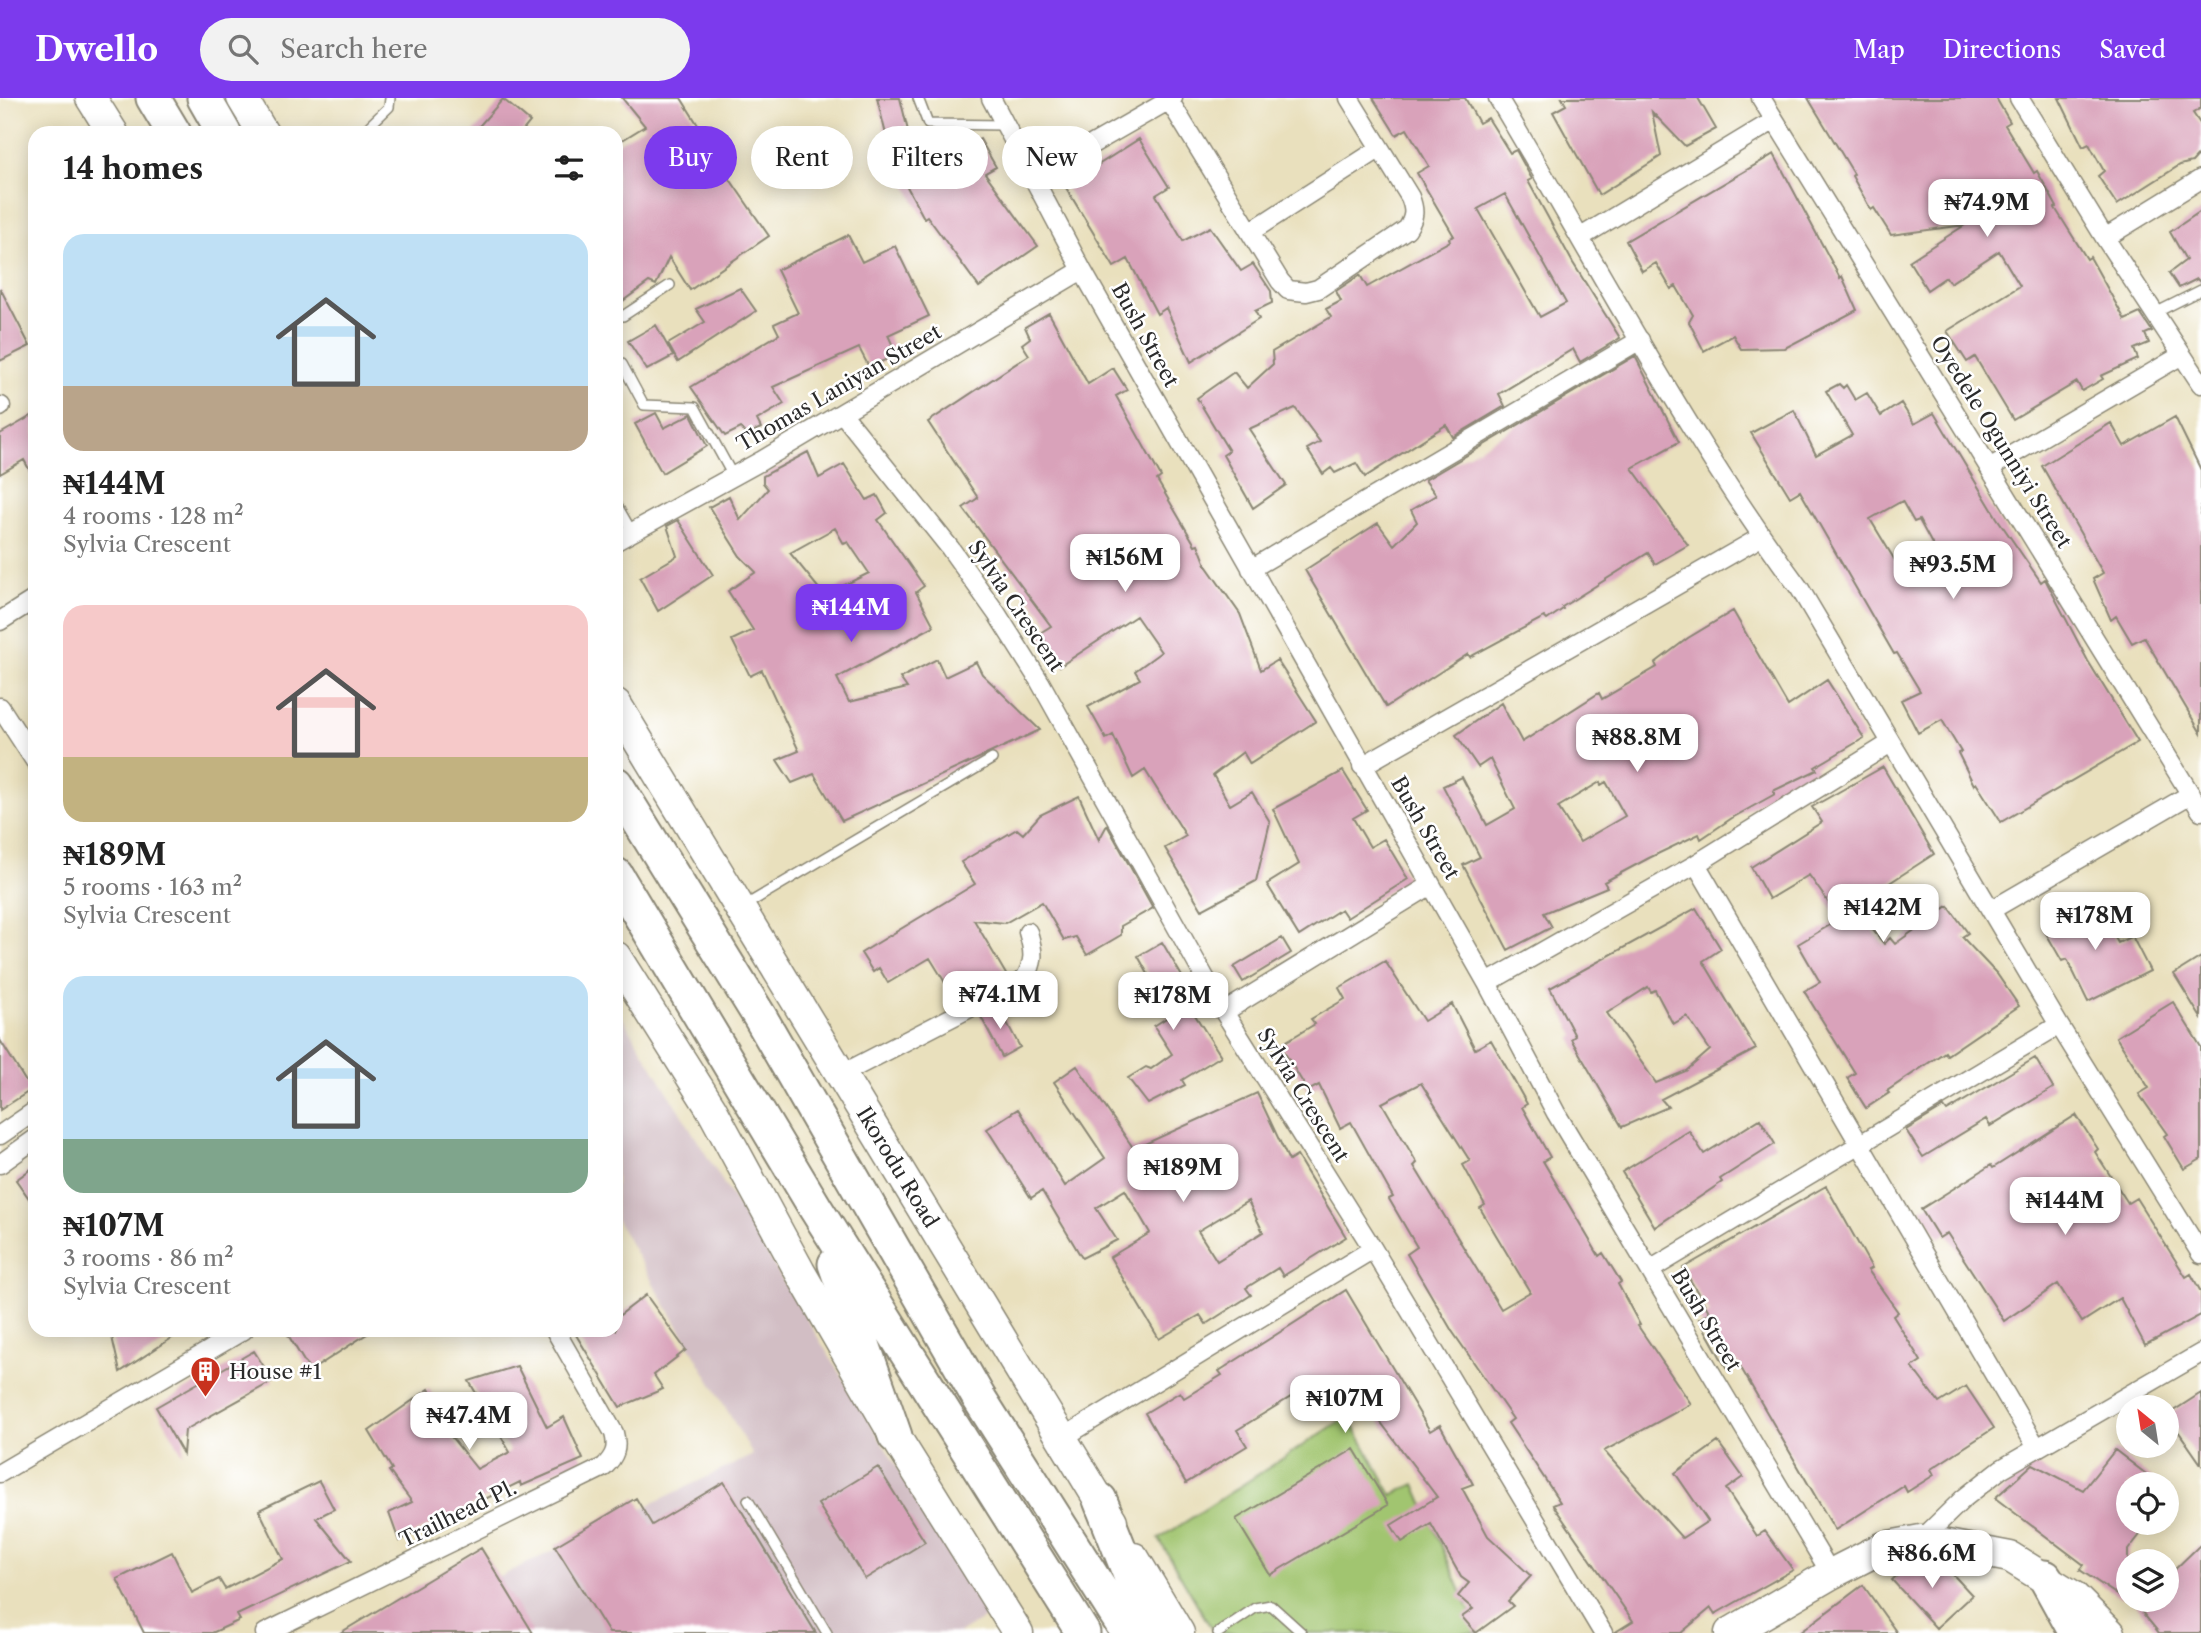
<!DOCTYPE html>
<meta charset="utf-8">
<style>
body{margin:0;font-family:"Libre Caslon Text",serif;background:#f2f2f2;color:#222;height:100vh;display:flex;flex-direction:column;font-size:26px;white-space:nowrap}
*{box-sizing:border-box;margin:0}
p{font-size:23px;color:#767676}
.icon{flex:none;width:38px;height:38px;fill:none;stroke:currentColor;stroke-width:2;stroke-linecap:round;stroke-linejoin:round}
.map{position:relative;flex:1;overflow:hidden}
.sheet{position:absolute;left:28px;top:28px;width:595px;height:1211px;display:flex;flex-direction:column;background:#fff;border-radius:21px;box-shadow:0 4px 18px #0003}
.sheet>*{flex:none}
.top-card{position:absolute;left:644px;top:28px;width:665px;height:63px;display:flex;gap:14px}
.needle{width:46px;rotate:330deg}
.buttons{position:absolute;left:2116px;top:1297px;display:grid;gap:14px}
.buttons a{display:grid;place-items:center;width:63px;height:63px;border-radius:50%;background:#fff;box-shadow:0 4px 18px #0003;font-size:35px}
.price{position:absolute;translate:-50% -60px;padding:0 16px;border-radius:14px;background:#fff;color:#222;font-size:23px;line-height:46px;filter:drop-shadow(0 2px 4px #0008)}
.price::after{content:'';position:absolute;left:50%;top:42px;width:21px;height:16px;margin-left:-10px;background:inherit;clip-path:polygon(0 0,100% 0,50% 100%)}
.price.selected{background:#7c3aed;color:#fff}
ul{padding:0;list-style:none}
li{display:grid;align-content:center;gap:14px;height:371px;padding:0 35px}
li span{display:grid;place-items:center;height:217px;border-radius:21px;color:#555}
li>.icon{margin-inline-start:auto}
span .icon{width:126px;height:126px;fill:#fffc;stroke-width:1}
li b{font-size:30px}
h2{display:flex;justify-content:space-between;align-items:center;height:84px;padding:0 35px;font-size:30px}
.chip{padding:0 24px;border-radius:32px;background:#fff;box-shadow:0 4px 18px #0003;font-size:24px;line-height:63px}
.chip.selected{background:#7c3aed;color:#fff}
header{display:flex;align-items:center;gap:42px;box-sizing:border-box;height:98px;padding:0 35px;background:#7c3aed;color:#fff}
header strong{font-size:33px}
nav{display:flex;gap:38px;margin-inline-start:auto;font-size:24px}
.search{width:490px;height:63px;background:#f2f2f2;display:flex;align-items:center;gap:18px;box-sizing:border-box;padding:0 24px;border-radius:38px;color:#767676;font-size:26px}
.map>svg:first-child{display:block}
</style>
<header>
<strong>Dwello</strong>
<div class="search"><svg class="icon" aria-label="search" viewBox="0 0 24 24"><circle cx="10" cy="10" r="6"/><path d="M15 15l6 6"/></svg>Search here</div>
<nav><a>Map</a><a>Directions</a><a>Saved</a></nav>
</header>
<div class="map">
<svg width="2201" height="1535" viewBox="0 0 2201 1535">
<rect width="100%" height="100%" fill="#fff"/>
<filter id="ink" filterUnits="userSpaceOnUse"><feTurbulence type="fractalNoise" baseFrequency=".0143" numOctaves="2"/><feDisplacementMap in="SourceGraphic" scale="14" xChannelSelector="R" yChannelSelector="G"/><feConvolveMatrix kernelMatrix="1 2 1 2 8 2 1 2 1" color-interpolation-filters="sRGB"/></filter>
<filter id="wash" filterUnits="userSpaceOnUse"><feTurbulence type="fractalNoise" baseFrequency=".00686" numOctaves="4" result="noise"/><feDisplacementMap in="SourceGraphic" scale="28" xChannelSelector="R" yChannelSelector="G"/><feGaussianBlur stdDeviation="1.57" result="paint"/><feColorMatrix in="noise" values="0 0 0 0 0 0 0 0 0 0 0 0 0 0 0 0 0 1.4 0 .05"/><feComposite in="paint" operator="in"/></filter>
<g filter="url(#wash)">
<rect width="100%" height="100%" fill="#e9e0bd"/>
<path fill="#d2bec4" d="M616,909L988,1518L959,1535H382L753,1357L616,1121Z"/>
<path fill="#a1c56f" stroke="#66784d" stroke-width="2" d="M1348,1318L1392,1397L1415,1386L1479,1535H1214L1159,1441Z"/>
<g id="blocks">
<path fill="#d9a2ba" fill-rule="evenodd" d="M622,0H681L708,43L705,45L769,138L690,192L669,159L656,187L649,184L616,208V46L645,28Z
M877,0H900L918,74L980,41L996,69L985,75L1038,148L979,189L927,118L924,120L892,61Z
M1373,0H1465L1479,25L1488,20L1510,55L1516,52L1532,81L1528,83L1573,165L1620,240L1580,264L1573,251L1499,296L1505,308L1453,339L1446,327L1365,379L1356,365L1335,375L1331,370L1323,376L1307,351L1320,344L1295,310L1249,331L1286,387L1253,410L1223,357L1229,353L1197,300L1234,274L1247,290L1273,266L1272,254L1331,219L1326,211L1341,203L1336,193L1360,177L1367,189L1450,143L1449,140L1454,138L1417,75L1429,68L1407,31L1396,37ZM1505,96L1566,205L1540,219L1478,111Z
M1562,0H1698L1716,31L1685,48L1652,14L1661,58L1599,97L1553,14L1566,7Z
M1808,0H1996L2010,24L2005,27L2034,75L2037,73L2057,109L2055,110L2087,161L2090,159L2125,222L2140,215L2152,233L2145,236L2149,245L2134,251L2138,261L2101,278L2103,281L2082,293L2077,284L2013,322L1975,259L1967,264L1947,233L2020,188L1999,153L1950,185L1946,179L1927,192L1909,163L1965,127L1891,137L1874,110L1871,112L1852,78L1854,76Z
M2059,0H2201V10L2193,15L2201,27V54L2192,64L2180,67L2117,107L2098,78L2104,73L2089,46L2083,49Z
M503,1L530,24L521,35H473Z
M1139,41L1169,89L1156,97L1183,143L1210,129L1241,173L1253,166L1271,193L1272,205L1255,213L1259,221L1191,264L1166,210L1157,216L1128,161L1114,169L1065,88Z
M1774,56L1840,180L1842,178L1857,212L1785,250L1741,251L1733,237L1704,253L1689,224L1693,217L1676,188L1671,191L1656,165L1642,173L1626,143Z
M2201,113V185L2197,181L2179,190L2169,175L2186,162L2170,134Z
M848,137L862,164L895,148L929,218L888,237L897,257L869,269L859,250L773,289L784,306L757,322L761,330L746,337L741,330L725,338L691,289L779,236L774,226L798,215L777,172Z
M0,190L30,248L0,263Z
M740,190L756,213L678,264L668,246L705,224L696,211Z
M1049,215L1088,286L1113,270L1127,292L1116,298L1161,379L1157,382L1195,447L1198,446L1207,469L1240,516L1261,572L1277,562L1316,623L1250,666L1243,654L1213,677L1230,707L1252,694L1270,724L1256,783L1202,812L1165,750L1186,738L1145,672L1133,680L1113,637L1106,641L1088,609L1140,581L1135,573L1161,554L1136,518L1060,568L1040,535L1051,528L963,410L978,400L928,324L1029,257L1022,246L1030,240L1025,229Z
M656,227L673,258L647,272L628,243Z
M1635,258L1679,344L1632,370L1688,447L1655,466L1648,455L1562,509L1563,511L1547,522L1544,519L1470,559L1468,556L1386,609L1305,472L1378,425L1394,447L1417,424L1411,412L1436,397L1425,382Z
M1839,286L1843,290L1846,287L1855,302L1867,295L1881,318L1901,305L1914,326L1934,315L1997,420L2041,484L2045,481L2088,563L2138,644L2001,724L1976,685L1974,687L1958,655L1961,654L1942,622L1918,635L1901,602L1920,593L1897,555L1894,556L1800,393L1790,399L1751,335L1794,312L1816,357L1852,337L1826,293ZM1902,403L1914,424L1919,422L1938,457L1936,458L1938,462L1905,479L1870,421Z
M656,315L664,330L691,316L707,348L662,375L635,326Z
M35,316V382L24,362L0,376V336Z
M2175,319L2201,372V635L2144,539L2132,545L2116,518L2111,522L2093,481L2103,475L2042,368L2111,325L2124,348Z
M808,354L819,380L844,366L867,402L877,397L887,415L878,422L924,488L916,494L934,528L837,580L849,604L907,590L900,580L937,561L945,579L976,564L982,576L1040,632L842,723L814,676L792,685L777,662L799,653L762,572L750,578L732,542L753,532L728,493L756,474L740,458L709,409L729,398L740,422L768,391L763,385V378ZM835,430L844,446L848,444L869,475L824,497L790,455Z
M678,422L713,477L658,513L640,480L677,458L667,428Z
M1733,513L1788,608L1827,582L1864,640L1815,669L1817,672L1773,693L1775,696L1732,720L1701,741L1699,736L1649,760L1604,784L1607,789L1544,815L1552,829L1508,852L1463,767L1480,759L1443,688L1462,679L1487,727L1515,711L1490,661L1478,669L1456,637L1501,605L1522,644L1599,595L1602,601L1657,569L1655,565L1688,540ZM1600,684L1601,687L1606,684L1625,718L1580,744L1558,709Z
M1883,669L1934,756L1854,808L1884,846L1890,840L1895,846L1948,808L1968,835L1962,839L1997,876L2019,908L1947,957L1945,954L1887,993L1889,995L1866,1010L1847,980L1855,975L1804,893L1820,884L1798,846L1840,821L1809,777L1769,801L1751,769L1822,724L1812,709Z
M1343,673L1367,712L1353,720L1370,749L1384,741L1408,781L1347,820L1341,811L1299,838L1267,786L1299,766L1273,711Z
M1079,698L1099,742L1107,727L1153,810L1121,828V837L1087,857L1076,839L1064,842L1042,804L1005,825L974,822L1007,878L957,904L930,860L888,885L879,870L873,874L861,855L975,786L961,764L1017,731L1023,736L1040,717Z
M2094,802L2118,845L2132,838L2150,873L2088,904L2067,861L2062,863L2043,830Z
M1696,810L1721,851L1703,863L1756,951L1661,1001L1668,1009L1622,1029L1571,941L1575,938L1550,890ZM1648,889L1651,894L1655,892L1673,926L1687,918L1710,952L1686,973L1656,985L1607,915Z
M1282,840L1291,855L1243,884L1234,869Z
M1162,844L1183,880L1174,884L1221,958L1182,982L1185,987L1148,1006L1128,980L1146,969L1151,971L1172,956L1154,928L1171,917L1138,858Z
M2201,859V920L2174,876Z
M1385,863L1424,923L1452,906L1475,951L1491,942L1527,1006L1522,1009L1550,1059L1543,1063L1599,1158L1603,1155L1621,1184L1618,1186L1640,1227L1638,1228L1691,1306L1604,1353L1682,1440L1708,1423L1675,1375L1718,1344L1743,1379L1726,1391L1757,1438L1765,1433L1793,1472L1715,1516L1711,1510L1681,1535H1614L1633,1523L1553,1407L1560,1404L1508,1325L1513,1321L1452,1233L1407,1156L1417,1149L1389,1101L1393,1099L1351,1024L1340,1030L1319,987L1308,993L1280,947L1315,926L1311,921L1345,901L1339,890ZM1421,985L1470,1063L1463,1067L1485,1107L1480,1110L1530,1194L1501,1211L1414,1068L1417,1065L1382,1005Z
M2173,904L2201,949V1061L2184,1071L2164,1038L2167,1036L2139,996L2149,990L2116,939Z
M998,908L1020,949L1002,959L980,917Z
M0,942L31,992L0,1012Z
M2035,960L2053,990L1990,1028L1986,1021L1923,1059L1906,1032L1944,1009L1947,1013Z
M1077,968L1134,1051L1257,995L1289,1063L1297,1058L1346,1139L1283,1178L1278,1170L1246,1190L1251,1197L1206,1226L1200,1217L1159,1241L1110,1159L1150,1135L1125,1092L1096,1110L1117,1142L1082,1160L1042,1093L1031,1100L987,1031L1018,1011L1065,1088L1105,1060L1054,984ZM1248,1103L1263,1134L1217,1163L1198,1133Z
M2076,1017L2098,1051L2095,1054L2128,1105L2136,1100L2186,1179L2191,1176L2201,1194V1217L2145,1247L2120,1200L2082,1224L2058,1186L2004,1223L1947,1135L1939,1140L1921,1111L1991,1067L1993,1070Z
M1760,1021L1775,1046L1720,1081L1722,1084L1655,1129L1622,1074L1689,1033L1704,1056Z
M35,1068V1109L16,1082Z
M1826,1088L1872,1170L1868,1172L1898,1214L1893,1218L1921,1263L1912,1269L1939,1305L1966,1288L1994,1330L1931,1371L1934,1377L1907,1394L1904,1388L1835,1432L1737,1263L1727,1271L1699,1221L1710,1215L1683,1170Z
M1346,1192L1430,1333L1440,1327L1473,1386L1462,1390L1488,1438L1531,1478L1508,1503L1513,1508L1476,1535L1462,1519L1473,1511L1458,1498L1469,1485L1461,1479L1431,1426L1402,1444L1391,1427L1437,1399L1361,1298L1335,1314L1317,1283L1237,1332L1247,1348L1186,1385L1145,1315L1180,1294L1184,1300L1222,1277L1219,1273Z
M646,1197L686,1252L654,1277L663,1291L620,1309L573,1232H616V1220Z
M122,1232H184L120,1274L112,1239Z
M285,1232H373L310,1273Z
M254,1253L273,1283L185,1332L183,1356L156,1309Z
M517,1268L547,1329L564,1319L583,1361L521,1388L520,1384L399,1443L389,1415L412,1404L389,1373L392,1371L369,1333L429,1291L450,1328L445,1331L477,1371L510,1354L469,1283Z
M2201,1295V1366L2167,1317Z
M1354,1351L1388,1407L1270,1477L1236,1421Z
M2115,1352L2159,1386H2128V1424H2150L2128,1452V1490L2122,1500L2080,1472L2084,1467L1995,1400L2033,1366L2083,1392Z
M878,1369L925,1444L865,1481L818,1406Z
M319,1383L334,1411L316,1420L351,1463L237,1517L240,1522L212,1535H144L117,1481L172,1454L192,1495L219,1481L225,1491L283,1461L259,1412Z
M724,1384L816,1535H609L555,1448L636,1400L652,1427Z
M2201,1446V1535H2159L2132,1502H2166V1480Z
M481,1450L533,1535H340Z
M1914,1462L1946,1469L1972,1497L1936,1530L1892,1482Z
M1863,1487L1897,1535H1799Z"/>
</g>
</g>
<g filter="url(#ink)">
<use href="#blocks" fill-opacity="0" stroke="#8a8674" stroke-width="2"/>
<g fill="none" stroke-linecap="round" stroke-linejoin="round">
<defs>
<path id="lane" d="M918,0L928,26L1004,27
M362,35L389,9L390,0
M2155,215L2201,192
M616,218H623L670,187
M616,270L622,266L644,307L695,309L733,378
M616,406L632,434
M744,808L992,661
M748,1402L827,1535
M1218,1535L1255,1510L1271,1507L1302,1535"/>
<path id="street" d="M991,0L1082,172L1487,885L1556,1015L1831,1476
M1498,0C1596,163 1687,339 1800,491L2059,927L2201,1156
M1761,0L2201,713
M2019,0L2105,140L2201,286
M1169,2L1280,183L1288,192L1306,194L1318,191L1407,131C1415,119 1415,112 1410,99L1349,0
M1035,79L1173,0
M1250,134L1379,51
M1581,139L1773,23
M2105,140L2201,81
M0,309L1,308
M842,315L950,450L997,516L1040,584L1224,914L1373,1151L1603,1535
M1991,369L2182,257
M616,443L761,363L1082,172
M1251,471L1640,242
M0,523L35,501
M0,609L35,663
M1362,668L1761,439
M1696,766L2037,1350
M1993,811L2191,696
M1487,885L1696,766L1889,646
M1224,914L1431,787
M840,977L1024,882C1035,864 1034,854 1028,834
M0,1037L35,1013
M0,1066L35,1041
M1650,1172L2059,927
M1064,1339L1373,1151
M0,1375L244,1232
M1921,1442L1963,1401L2001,1371L2201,1255
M265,1535L604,1369C615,1358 618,1350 614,1335L555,1232"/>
<g id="primary">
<path d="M91,0L113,35"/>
<path d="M242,0L263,35"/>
<path id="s1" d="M616,606L1112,1423"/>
<path d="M616,859L711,1010L800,1174L895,1338L1018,1535"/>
<path d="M1134,1460L1179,1535"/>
<path d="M1730,1535L1831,1476L1884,1449L1921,1442L2010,1459L2073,1498L2110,1535"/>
</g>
<path id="highway" d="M153,0L174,35
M204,0L224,35
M616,686L760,919L979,1300L1128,1535
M616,777L816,1111L1083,1535
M835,1166L895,1338
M1100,1402L1153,1535
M2045,1479L2076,1535"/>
</defs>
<use href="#lane" stroke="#8a8674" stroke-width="12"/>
<use href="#street" stroke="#8a8674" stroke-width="21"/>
<use href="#primary" stroke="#8a8674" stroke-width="33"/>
<use href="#highway" stroke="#8a8674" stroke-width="37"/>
<use href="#lane" stroke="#fff" stroke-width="9"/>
<use href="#street" stroke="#fff" stroke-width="18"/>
<use href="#primary" stroke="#fff" stroke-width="30"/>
<use href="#highway" stroke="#fff" stroke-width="33"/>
</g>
</g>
<defs>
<symbol id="building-pin" viewBox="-11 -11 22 30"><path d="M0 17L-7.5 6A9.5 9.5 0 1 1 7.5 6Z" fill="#c8321e" stroke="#fff"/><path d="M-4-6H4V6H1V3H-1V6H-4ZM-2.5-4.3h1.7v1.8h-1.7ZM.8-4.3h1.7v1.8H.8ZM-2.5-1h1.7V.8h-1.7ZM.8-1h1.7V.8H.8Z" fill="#fff"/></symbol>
</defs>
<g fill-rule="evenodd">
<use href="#building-pin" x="188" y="1256" width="35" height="47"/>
</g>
<g text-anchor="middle" stroke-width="5" stroke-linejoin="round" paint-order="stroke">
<g font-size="21" fill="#2b2b2b" stroke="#fff">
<text transform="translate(1145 237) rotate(61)" y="7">Bush Street</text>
<text transform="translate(839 290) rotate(-30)" y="7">Thomas Laniyan Street</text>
<text transform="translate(2001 344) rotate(58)" y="7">Oyedele Ogunniyi Street</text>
<text transform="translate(1016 508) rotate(56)" y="7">Sylvia Crescent</text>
<text transform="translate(1425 730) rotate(60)" y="7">Bush Street</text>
<text transform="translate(1303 997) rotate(58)" y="7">Sylvia Crescent</text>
<text dy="7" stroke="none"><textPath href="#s1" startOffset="542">Ikorodu Road</textPath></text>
<text transform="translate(1706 1222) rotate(59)" y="7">Bush Street</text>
<text transform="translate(458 1416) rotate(-26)" y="7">Trailhead Pl.</text>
</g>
<g font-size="21" fill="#2b2b2b" stroke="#fff" text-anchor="start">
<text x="229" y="1281">House #1</text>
</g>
</g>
</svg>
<div class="buttons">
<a><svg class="needle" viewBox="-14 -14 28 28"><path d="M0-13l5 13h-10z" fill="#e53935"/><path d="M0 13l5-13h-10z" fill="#767676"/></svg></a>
<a><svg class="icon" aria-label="locate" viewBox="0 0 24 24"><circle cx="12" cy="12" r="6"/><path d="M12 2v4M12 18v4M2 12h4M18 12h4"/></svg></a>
<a><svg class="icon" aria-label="layers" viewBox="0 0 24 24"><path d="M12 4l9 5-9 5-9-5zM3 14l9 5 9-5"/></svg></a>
</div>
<b class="price" style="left:1987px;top:141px">₦74.9M</b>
<b class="price" style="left:1125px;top:496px">₦156M</b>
<b class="price" style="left:1953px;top:503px">₦93.5M</b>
<b class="price selected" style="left:851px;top:546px">₦144M</b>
<b class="price" style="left:1637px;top:676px">₦88.8M</b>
<b class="price" style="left:1883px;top:846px">₦142M</b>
<b class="price" style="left:2095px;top:854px">₦178M</b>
<b class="price" style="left:1000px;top:933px">₦74.1M</b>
<b class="price" style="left:1173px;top:934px">₦178M</b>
<b class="price" style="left:1183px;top:1106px">₦189M</b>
<b class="price" style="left:2065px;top:1139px">₦144M</b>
<b class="price" style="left:1345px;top:1337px">₦107M</b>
<b class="price" style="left:469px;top:1354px">₦47.4M</b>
<b class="price" style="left:1932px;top:1492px">₦86.6M</b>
<div class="top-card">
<a class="chip selected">Buy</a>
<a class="chip">Rent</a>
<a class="chip">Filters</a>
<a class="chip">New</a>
</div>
<section class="sheet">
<h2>14 homes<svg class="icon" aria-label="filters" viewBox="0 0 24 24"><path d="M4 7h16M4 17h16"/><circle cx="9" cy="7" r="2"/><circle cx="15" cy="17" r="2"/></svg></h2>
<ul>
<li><span style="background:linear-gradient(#bfe0f5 70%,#b9a48a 0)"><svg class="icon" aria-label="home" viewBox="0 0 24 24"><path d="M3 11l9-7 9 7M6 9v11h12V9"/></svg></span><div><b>₦144M</b><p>4 rooms · 128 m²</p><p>Sylvia Crescent</p></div></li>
<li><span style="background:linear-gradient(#f6c9c9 70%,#c2b280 0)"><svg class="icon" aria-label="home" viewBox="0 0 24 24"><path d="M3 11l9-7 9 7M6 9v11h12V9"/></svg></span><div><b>₦189M</b><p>5 rooms · 163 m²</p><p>Sylvia Crescent</p></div></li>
<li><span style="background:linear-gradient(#bfe0f5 75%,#7fa58c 0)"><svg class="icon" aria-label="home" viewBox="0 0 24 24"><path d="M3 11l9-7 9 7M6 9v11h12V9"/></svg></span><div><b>₦107M</b><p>3 rooms · 86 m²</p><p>Sylvia Crescent</p></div></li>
</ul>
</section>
</div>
